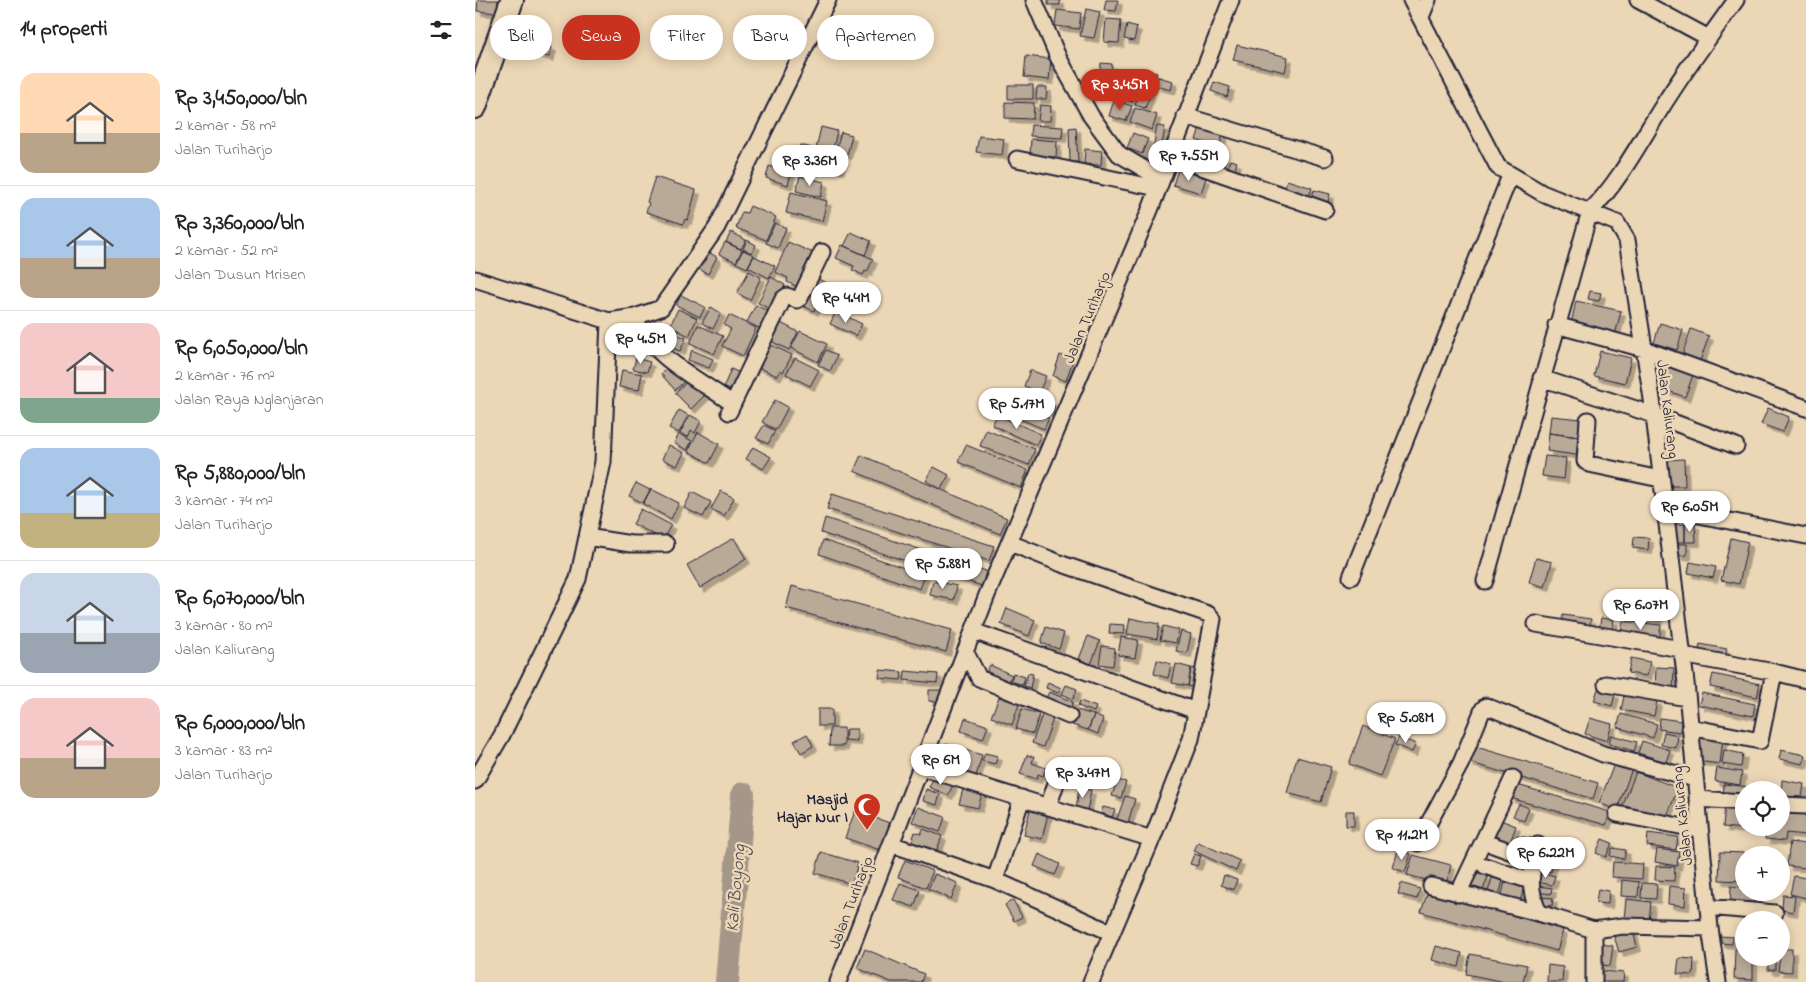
<!DOCTYPE html>
<html lang="id">
<meta charset="utf-8">
<style>
body{margin:0;font-family:"Indie Flower",sans-serif;background:#f2f2f2;color:#222;height:100vh;display:flex;flex-direction:column;font-size:19px;white-space:nowrap}
*{box-sizing:border-box;margin:0}
p{font-size:16px;color:#767676}
.icon{flex:none;width:28px;height:28px;fill:none;stroke:currentColor;stroke-width:2;stroke-linecap:round;stroke-linejoin:round}
.map{position:relative;flex:1;overflow:hidden}
.sheet{display:flex;flex-direction:column;background:#fff;width:475px}
.sheet>*{flex:none}
.banner{position:absolute;left:15px;top:15px;width:475px;height:45px;display:flex;gap:10px}
.controls{position:absolute;left:1260px;top:781px;display:grid;gap:10px}
.controls a{display:grid;place-items:center;width:55px;height:55px;border-radius:50%;background:#fff;box-shadow:0 2px 12px #0003;font-size:25px}
.price{position:absolute;translate:-50% -42px;padding:0 11px;border-radius:18px;background:#fff;color:#222;font-size:16px;line-height:32px;filter:drop-shadow(0 1px 2px #0008)}
.price::after{content:'';position:absolute;left:50%;top:30px;width:15px;height:11px;margin-left:-8px;background:inherit;clip-path:polygon(0 0,100% 0,50% 100%)}
.price.current{background:#c8321e;color:#fff}
ul{padding:0;list-style:none}
li{display:flex;align-items:center;gap:15px;height:125px;padding:0 20px}
li+li{border-top:1px solid #e0e0e0}
li span{display:grid;place-items:center;flex:none;width:140px;height:100px;border-radius:15px;color:#555}
li>.icon{margin-inline-start:auto}
span .icon{width:60px;height:60px;fill:#fffc;stroke-width:1}
li b{font-size:21px}
h2{display:flex;justify-content:space-between;align-items:center;height:60px;padding:0 20px;font-size:21px}
.tag{padding:0 18px;border-radius:22px;background:#fff;box-shadow:0 2px 12px #0003;font-size:18px;line-height:45px}
.tag.current{background:#c8321e;color:#fff}
main{display:flex;flex:1;min-height:0}
.map>svg:first-child{display:block}
</style>
<main>
<section class="sheet">
<h2>14 properti<svg class="icon" aria-label="filters" viewBox="0 0 24 24"><path d="M4 7h16M4 17h16"/><circle cx="9" cy="7" r="2"/><circle cx="15" cy="17" r="2"/></svg></h2>
<ul>
<li><span style="background:linear-gradient(#ffd9b3 60%,#b9a48a 0)"><svg class="icon" aria-label="home" viewBox="0 0 24 24"><path d="M3 11l9-7 9 7M6 9v11h12V9"/></svg></span><div><b>Rp 3,450,000/bln</b><p>2 kamar · 58 m²</p><p>Jalan Turiharjo</p></div></li>
<li><span style="background:linear-gradient(#a9c7e8 60%,#b9a48a 0)"><svg class="icon" aria-label="home" viewBox="0 0 24 24"><path d="M3 11l9-7 9 7M6 9v11h12V9"/></svg></span><div><b>Rp 3,360,000/bln</b><p>2 kamar · 52 m²</p><p>Jalan Dusun Mrisen</p></div></li>
<li><span style="background:linear-gradient(#f6c9c9 75%,#7fa58c 0)"><svg class="icon" aria-label="home" viewBox="0 0 24 24"><path d="M3 11l9-7 9 7M6 9v11h12V9"/></svg></span><div><b>Rp 6,050,000/bln</b><p>2 kamar · 76 m²</p><p>Jalan Raya Nglanjaran</p></div></li>
<li><span style="background:linear-gradient(#a9c7e8 65%,#c2b280 0)"><svg class="icon" aria-label="home" viewBox="0 0 24 24"><path d="M3 11l9-7 9 7M6 9v11h12V9"/></svg></span><div><b>Rp 5,880,000/bln</b><p>3 kamar · 74 m²</p><p>Jalan Turiharjo</p></div></li>
<li><span style="background:linear-gradient(#c9d6e8 60%,#9aa5b1 0)"><svg class="icon" aria-label="home" viewBox="0 0 24 24"><path d="M3 11l9-7 9 7M6 9v11h12V9"/></svg></span><div><b>Rp 6,070,000/bln</b><p>3 kamar · 80 m²</p><p>Jalan Kaliurang</p></div></li>
<li><span style="background:linear-gradient(#f6c9c9 60%,#b9a48a 0)"><svg class="icon" aria-label="home" viewBox="0 0 24 24"><path d="M3 11l9-7 9 7M6 9v11h12V9"/></svg></span><div><b>Rp 6,000,000/bln</b><p>3 kamar · 83 m²</p><p>Jalan Turiharjo</p></div></li>
</ul>
</section>
<div class="map">
<svg width="1331" height="982" viewBox="0 0 1331 982">
<defs>
<filter id="shadow"><feDropShadow dx="4.5" dy="4.5" stdDeviation="0" flood-color="#0004"/></filter>
</defs>
<rect width="100%" height="100%" fill="#ebd6b5"/>
<filter id="ink" filterUnits="userSpaceOnUse"><feTurbulence type="fractalNoise" baseFrequency=".02" numOctaves="2"/><feDisplacementMap in="SourceGraphic" scale="10" xChannelSelector="R" yChannelSelector="G"/><feConvolveMatrix kernelMatrix="1 2 1 2 8 2 1 2 1" color-interpolation-filters="sRGB"/></filter>
<g filter="url(#ink)">
<g fill="none" stroke-linecap="round" stroke-linejoin="round">
<path stroke="#a49689" stroke-width="24" d="M252,982L268,794"/>
</g>
<path fill="#b9a997" stroke="#22223b" filter="url(#shadow)" d="M3,0H23L22,13L2,11Z
M573,0H585V5H573Z
M631,0H643L641,11L629,10Z
M611,9L625,12L619,38L605,36Z
M582,10L606,13L604,29L580,26Z
M631,19L646,20L644,43L629,42Z
M33,21L71,32L68,43L58,41L55,52L39,47L41,41L36,39L38,33L30,30Z
M652,24L662,27L659,41L649,39Z
M62,43L77,47L74,57L60,53Z
M762,45L813,57L810,72L758,60Z
M551,56L576,59L574,80L549,77Z
M626,63L637,64L635,93L624,92Z
M670,69L682,73L676,91L664,87Z
M650,72L664,76L661,85L647,81Z
M683,77L698,81L696,90L681,86Z
M739,82L755,87L752,97L736,91Z
M640,83L662,90L658,102L636,95Z
M533,85H558V99H533Z
M562,87H572L571,99H561Z
M666,89L676,93L670,108L660,105Z
M639,100L657,106L651,121L634,116Z
M530,102L559,103L558,119L530,118Z
M565,105L576,106L575,121H563Z
M660,108L682,115L677,130L655,122Z
M556,125L588,127L587,138L555,136Z
M682,126L690,127L686,151L678,150Z
M346,127L362,131L357,153L368,155L364,170L321,160L325,145L341,149Z
M601,127L603,162L595,163L594,128Z
M725,127L748,134L744,148L721,140Z
M366,132L377,135L372,155L360,153Z
M658,133L673,139L667,154L652,148Z
M504,136L529,139L527,155L501,152Z
M556,139L582,141L581,157L555,155Z
M715,146L742,153L739,164L712,157Z
M610,149L627,151L626,165L609,164Z
M745,155L751,156L747,172L741,170Z
M755,160L762,162L759,172L752,171Z
M294,166L316,173L313,185L291,178Z
M703,170L731,178L726,193L698,185Z
M325,176L349,182L346,197L321,191Z
M180,177L221,190L213,220L210,219L208,224L171,212L174,203L172,202Z
M812,180L837,188L833,199L809,191Z
M839,190L855,194L852,205L836,200Z
M316,192L352,201L347,221L311,213Z
M275,206L301,217L291,240L261,228L267,212L272,213Z
M300,223L311,228L303,248L291,243Z
M256,232L271,240L266,249L251,242Z
M376,232L396,241L390,255L369,246Z
M272,240L281,245L277,253L268,249Z
M250,242L267,250L261,262L244,254Z
M313,242L343,255L328,289L312,282L313,278L300,272Z
M367,245L398,259L392,272L390,271L388,275L377,270L379,266L361,258Z
M268,250L279,255L272,268L261,263Z
M233,252L242,257L233,274L224,269Z
M279,256L300,266L294,278L273,267Z
M274,271L286,277L275,300L262,293Z
M296,277L310,285L297,310L283,303Z
M335,279L341,282L343,279L361,287L357,297L347,293L339,311L324,304Z
M1115,291L1126,293L1124,301L1113,299Z
M206,295L230,307L225,317L201,305Z
M1101,301L1146,311L1140,335L1096,324Z
M281,305L294,312L286,329L272,322Z
M236,307L246,313L238,329L227,323Z
M203,309L222,318L214,336L195,326Z
M361,311L387,324L381,336L355,324Z
M254,315L281,328L268,356L247,346L256,329L249,325Z
M304,322L323,332L314,350L294,340Z
M1185,323L1208,330L1202,350L1179,343Z
M223,325L248,336L239,354L215,343Z
M1216,329L1234,336L1225,361L1207,355Z
M191,330L211,338L205,351L186,343Z
M325,331L352,344L343,362L316,348Z
M288,341L317,355L308,372L305,370L302,376L281,366Z
M217,350L238,359L234,368L213,360Z
M351,350L362,356L355,371L343,365Z
M1125,351L1156,358L1150,383L1119,376Z
M585,355L598,360L591,381L578,376Z
M161,358L175,362L172,372L158,369Z
M320,358L344,370L335,386L311,374Z
M196,365L210,381L200,390L186,374Z
M1194,366L1218,375L1210,397L1185,388Z
M256,369L267,374L257,398L246,393Z
M147,370L167,374L164,390L144,387Z
M555,370L571,376L564,392L549,386Z
M215,379L230,395L216,409L200,393Z
M544,390L580,406L576,414L541,398Z
M300,400L313,407L301,430L287,422Z
M535,402L574,418L569,429L531,413Z
M1293,408L1314,417L1308,432L1286,424Z
M204,410L213,415L204,433L194,428Z
M215,415L226,421L220,433L216,430L213,437L205,433Z
M522,415L566,434L561,445L517,425Z
M1076,416L1106,419L1104,437L1074,433Z
M289,425L300,431L293,444L281,438Z
M511,430L560,449L554,465L505,446Z
M223,432L244,444L234,463L213,451Z
M1074,433L1104,437L1101,455L1072,451Z
M204,434L217,441L212,450L199,443Z
M194,445L209,453L202,466L187,459Z
M491,445L553,470L546,488L483,462Z
M278,447L296,457L288,469L271,459Z
M386,455L532,518L525,534L379,471Z
M1070,456L1091,458L1089,479L1067,476Z
M1209,459L1210,486H1191L1190,460Z
M459,467L474,475L466,489L451,481Z
M161,483L175,490L168,503L154,496Z
M176,489L204,503L196,519L168,504Z
M246,491L259,498L249,516L236,509Z
M217,492L236,502L228,517L209,508Z
M357,494L519,546L514,561L352,509Z
M166,509L196,525L188,539L158,524Z
M350,518L511,571L507,586L346,533Z
M1195,524H1210V542H1195Z
M1210,524H1220L1221,542H1210Z
M1159,537L1174,538L1173,550L1158,548Z
M259,538L271,559L225,588L212,565Z
M1256,538L1273,542L1264,584L1246,580Z
M348,540L450,575L445,589L344,554Z
M1202,544H1212V555L1203,556Z
M1061,558L1077,562L1070,587L1054,582Z
M1215,562L1241,567L1238,578L1213,573Z
M458,581L482,586L479,600L455,595Z
M317,586L477,630L471,652L311,608Z
M1153,599L1185,603L1183,620L1151,616Z
M1134,603L1143,604L1142,615L1132,613Z
M532,608L560,620L554,636L526,624Z
M1088,615L1116,619L1115,626L1087,623Z
M655,618L684,624L682,639L652,634Z
M1126,618L1139,620L1137,632L1124,630Z
M1148,621L1186,625L1184,641L1145,636Z
M635,624L650,625L649,634L634,633Z
M688,626L704,630L701,643L685,640Z
M571,627L589,633L584,649L566,643Z
M706,631L716,634L712,653L701,651Z
M613,636L625,641L616,664L604,659Z
M646,637L663,640L660,658L643,655Z
M1225,644L1252,649L1249,661L1223,656Z
M627,646L640,648L638,666L624,664Z
M1156,658L1175,662L1172,676L1153,673Z
M682,660L696,664L693,678L679,674Z
M701,664L716,668L713,686L697,683Z
M515,665L537,675L530,688L508,678Z
M1181,667L1199,668L1198,690H1180Z
M716,668L727,670L724,689L713,686Z
M405,670L427,672L426,680L404,678Z
M430,671L463,674L462,683L429,680Z
M538,673L550,677L548,685L536,681Z
M553,673L558,674L555,688L549,686Z
M1238,674L1285,684L1282,697L1235,687Z
M573,682L586,688L583,693L571,688Z
M591,685L602,689L598,699L587,694Z
M1123,689L1140,694L1137,706L1119,701Z
M454,690H467L466,702L454,701Z
M574,692L598,702L592,715L568,704Z
M1227,693L1280,704L1278,716L1224,705Z
M1149,696L1182,701L1179,716L1146,710Z
M524,697L544,704L537,725L516,717Z
M605,701L621,707L619,712L603,706Z
M343,709H357V726H343Z
M547,709L564,714L558,734L541,729Z
M602,710L619,715L613,730L597,725Z
M1146,714L1182,724L1178,738L1142,727Z
M567,715L578,719L568,747L557,743Z
M619,715L628,719L623,734L613,730Z
M490,718L513,726L508,739L486,731Z
M1115,718L1137,724L1132,741L1110,734Z
M1185,718L1206,721L1205,732L1184,729Z
M888,726L920,739L905,776L874,764Z
M355,728H369V746H354Z
M371,729H382V741L370,740Z
M1189,732L1203,735L1201,748L1186,745Z
M332,734L338,746L326,753L319,741Z
M1136,735L1162,742L1159,751L1134,744Z
M1225,735L1248,738L1245,764L1222,761Z
M924,737L941,744L937,752L920,745Z
M1167,741L1195,750L1191,762L1163,753Z
M471,744L507,755L500,780L463,768Z
M998,746L1123,783L1118,799L993,762Z
M1249,750L1268,754L1266,767L1247,764Z
M1306,750L1330,755L1328,764L1304,759Z
M510,753L523,756L520,764L507,761Z
M552,755L559,757L557,763L571,768L568,776L563,774L562,779L545,774Z
M822,757L856,767L846,802L812,793Z
M1141,759L1158,766L1142,810L1124,803Z
M1242,768L1267,772L1265,785L1240,781Z
M1161,772L1203,788L1190,821L1148,805Z
M459,777L478,785L473,795L454,787Z
M642,780L651,782L646,798L637,796Z
M1307,780L1329,784L1326,803L1306,800Z
M1039,784L1135,812L1131,825L1035,798Z
M1249,784L1281,788V790H1269V799L1248,797Z
M489,785L508,790L503,808L484,804Z
M604,788L616,790L612,811L601,809Z
M451,789L465,794L462,805L448,801Z
M650,796L660,799L652,826L641,822Z
M1044,804L1054,808L1049,821L1038,816Z
M1250,804L1269,806V828H1306V809L1331,812V835L1311,833L1310,841L1290,839L1291,831L1248,827Z
M556,805L574,809L567,839L549,835Z
M443,807L470,817L465,832L437,822Z
M628,807L640,810L637,817L626,813Z
M380,811L415,823L405,850L370,838Z
M871,811H879V826H871Z
M1023,819L1041,826L1033,848L1015,841Z
M448,829L467,836L462,850L451,847L449,852L435,847L440,832L446,834Z
M1173,833L1203,837L1201,850L1172,846Z
M1041,836L1056,838L1054,851L1039,849Z
M1068,839L1082,842L1076,872L1061,869Z
M1127,839L1137,843L1131,857L1121,853Z
M723,842L765,861L761,871L719,851Z
M1315,842L1331,844V868L1312,866Z
M1137,848L1151,850L1149,859L1135,856Z
M1182,849L1204,852L1202,866L1180,862Z
M923,850L936,854L930,872L918,868Z
M346,852L383,863L377,884L340,873Z
M1245,852L1270,853L1268,881L1244,880Z
M564,854L585,864L580,875L559,866Z
M719,854L726,856L722,866L715,864Z
M938,855L976,865L971,885L932,875Z
M430,860L458,871L451,888L423,877Z
M1138,862L1168,864L1167,879L1137,877Z
M1181,866L1200,867L1199,881L1180,880Z
M999,871L1013,876L1008,890L994,885Z
M1064,872L1080,876L1077,885L1062,882Z
M460,874L483,883L476,899L453,889Z
M749,875L762,880L758,890L746,885Z
M1018,875L1029,878L1023,898L1012,895Z
M1319,876L1331,878V898L1315,894Z
M1031,877L1050,881L1044,908L1025,903Z
M1147,880L1164,882L1163,897L1146,896Z
M425,883L445,890L439,907L418,900Z
M926,883L945,889L942,899L923,894Z
M1167,883L1182,884L1181,899L1166,898Z
M1063,886L1077,888L1076,894L1062,892Z
M1194,886L1211,888L1210,906L1193,904Z
M1256,886L1269,887V892H1279L1278,908L1255,907Z
M1123,889L1134,891L1133,904L1121,903Z
M953,891L1088,930L1082,951L946,912Z
M1308,895L1320,896L1318,912L1307,910Z
M1064,897L1078,898L1077,906L1063,904Z
M1151,899L1176,902L1174,921L1149,919Z
M538,900L547,917L539,921L530,905Z
M1158,931L1162,947L1144,952L1139,936Z
M1245,936L1258,937L1257,944L1245,943Z
M1127,944L1138,946L1135,966L1123,964Z
M961,946L987,953L984,967L957,960Z
M390,949L449,974L446,982H416L382,968Z
M1260,949H1269V958H1278V980L1259,979Z
M1306,949H1317V972L1303,971Z
M995,954L1052,965L1048,982H1030L991,974Z
M1204,958L1219,959L1218,975L1202,974Z
M1293,958H1300V970H1293Z
M1073,965L1088,967L1087,982H1072Z
M1128,971L1149,973L1148,982H1127Z"/>
<g fill="none" stroke-linecap="round" stroke-linejoin="round">
<defs>
<path id="minor" d="M559,0L583,57L616,116L644,154L686,179
M936,0L1023,167L1067,193L1142,223L1152,240L1177,399L1211,683L1235,928L1243,982
M1163,0L1234,38
M946,17L953,0
M710,116L850,158
M695,156L850,210
M542,159L682,188
M0,279L134,321L160,317L186,308L242,227L353,0
M160,317C174,356 225,380 258,404
M1081,325L1169,349L1331,408
M1066,378L1179,415L1261,446
M254,412L308,299L312,296L322,300L325,298L347,252
M1113,420L1110,461L1114,464L1185,479
M1188,508L1331,536
M112,537L156,544H191
M535,543L587,564L733,614L738,619L716,739L677,839
M876,577L1035,176
M1010,581L1115,211C1143,184 1166,140 1187,107C1210,70 1236,35 1261,0
M1061,624L1206,649
M498,631L721,711
M490,651L504,678L594,716
M1207,655L1299,672L1331,680
M1131,684L1212,698
M1215,727L1285,741L1299,672
M445,767L677,839L616,982
M0,781L27,735L103,579L128,462L134,321
M1222,799L1269,802
M1306,805L1331,806
M573,807L587,766
M1142,814L1225,830
M943,843L986,763L1008,709L1011,706L1128,754L1220,779
M416,844L520,880L637,933
M1018,845L1059,860
M1063,845C1056,873 1052,886 1064,913
M1010,866L1055,881
M520,880L547,798
M956,886L1064,913L1119,930
M983,894L1038,778
M1233,907L1300,913
M363,982L512,595L675,210L756,0
M1119,982V930L1148,926L1235,928"/>
<path id="secondary" d="M0,107L37,0"/>
</defs>
<use href="#minor" stroke="#22223b" stroke-width="19"/>
<use href="#secondary" stroke="#22223b" stroke-width="26"/>
<use href="#minor" stroke="#ebd6b5" stroke-width="15"/>
<use href="#secondary" stroke="#ebd6b5" stroke-width="22"/>
</g>
</g>
<defs>
<symbol id="mosque-pin" viewBox="-11 -11 22 30"><path d="M0 17L-7.5 6A9.5 9.5 0 1 1 7.5 6Z" fill="#c8321e" stroke="#ebd6b5"/><path d="M3.5-4.9A6 6 0 1 0 3.5 4.9A5 5 0 1 1 3.5-4.9Z" fill="#fff"/></symbol>
</defs>
<g fill-rule="evenodd">
<use href="#mosque-pin" x="376" y="791" width="32" height="43"/>
</g>
<g text-anchor="middle" stroke-width="5" stroke-linejoin="round" paint-order="stroke">
<g font-size="16" fill="#22223b" stroke="#ebd6b5">
<text transform="translate(611 317) rotate(-67)" y="6">Jalan Turiharjo</text>
<text transform="translate(1194 409) rotate(83)" y="6">Jalan Kaliurang</text>
<text transform="translate(1206 816) rotate(-96)" y="6">Jalan Kaliurang</text>
<text transform="translate(375 902) rotate(-69)" y="6">Jalan Turiharjo</text>
</g>
<g font-size="16" font-weight="bold" fill="#22223b" stroke="#ebd6b5" text-anchor="end">
<text x="373" y="804">Masjid<tspan x="373" dy="18">Hajar Nur I</tspan></text>
</g>
<g font-size="18" font-style="italic" fill="#494552" stroke="#ebd6b5">
<text transform="translate(260 888) rotate(-85)" y="6">Kali Boyong</text>
</g>
</g>
</svg>
<div class="controls">
<a><svg class="icon" aria-label="locate" viewBox="0 0 24 24"><circle cx="12" cy="12" r="6"/><path d="M12 2v4M12 18v4M2 12h4M18 12h4"/></svg></a>
<a>+</a>
<a>−</a>
</div>
<b class="price current" style="left:645px;top:111px">Rp 3.45M</b>
<b class="price" style="left:714px;top:182px">Rp 7.55M</b>
<b class="price" style="left:335px;top:187px">Rp 3.36M</b>
<b class="price" style="left:371px;top:324px">Rp 4.4M</b>
<b class="price" style="left:166px;top:365px">Rp 4.5M</b>
<b class="price" style="left:542px;top:430px">Rp 5.17M</b>
<b class="price" style="left:1215px;top:533px">Rp 6.05M</b>
<b class="price" style="left:468px;top:590px">Rp 5.88M</b>
<b class="price" style="left:1166px;top:631px">Rp 6.07M</b>
<b class="price" style="left:931px;top:744px">Rp 5.08M</b>
<b class="price" style="left:466px;top:786px">Rp 6M</b>
<b class="price" style="left:608px;top:799px">Rp 3.47M</b>
<b class="price" style="left:927px;top:861px">Rp 11.2M</b>
<b class="price" style="left:1071px;top:879px">Rp 6.22M</b>
<div class="banner">
<a class="tag">Beli</a>
<a class="tag current">Sewa</a>
<a class="tag">Filter</a>
<a class="tag">Baru</a>
<a class="tag">Apartemen</a>
</div>
</div>
</main>
